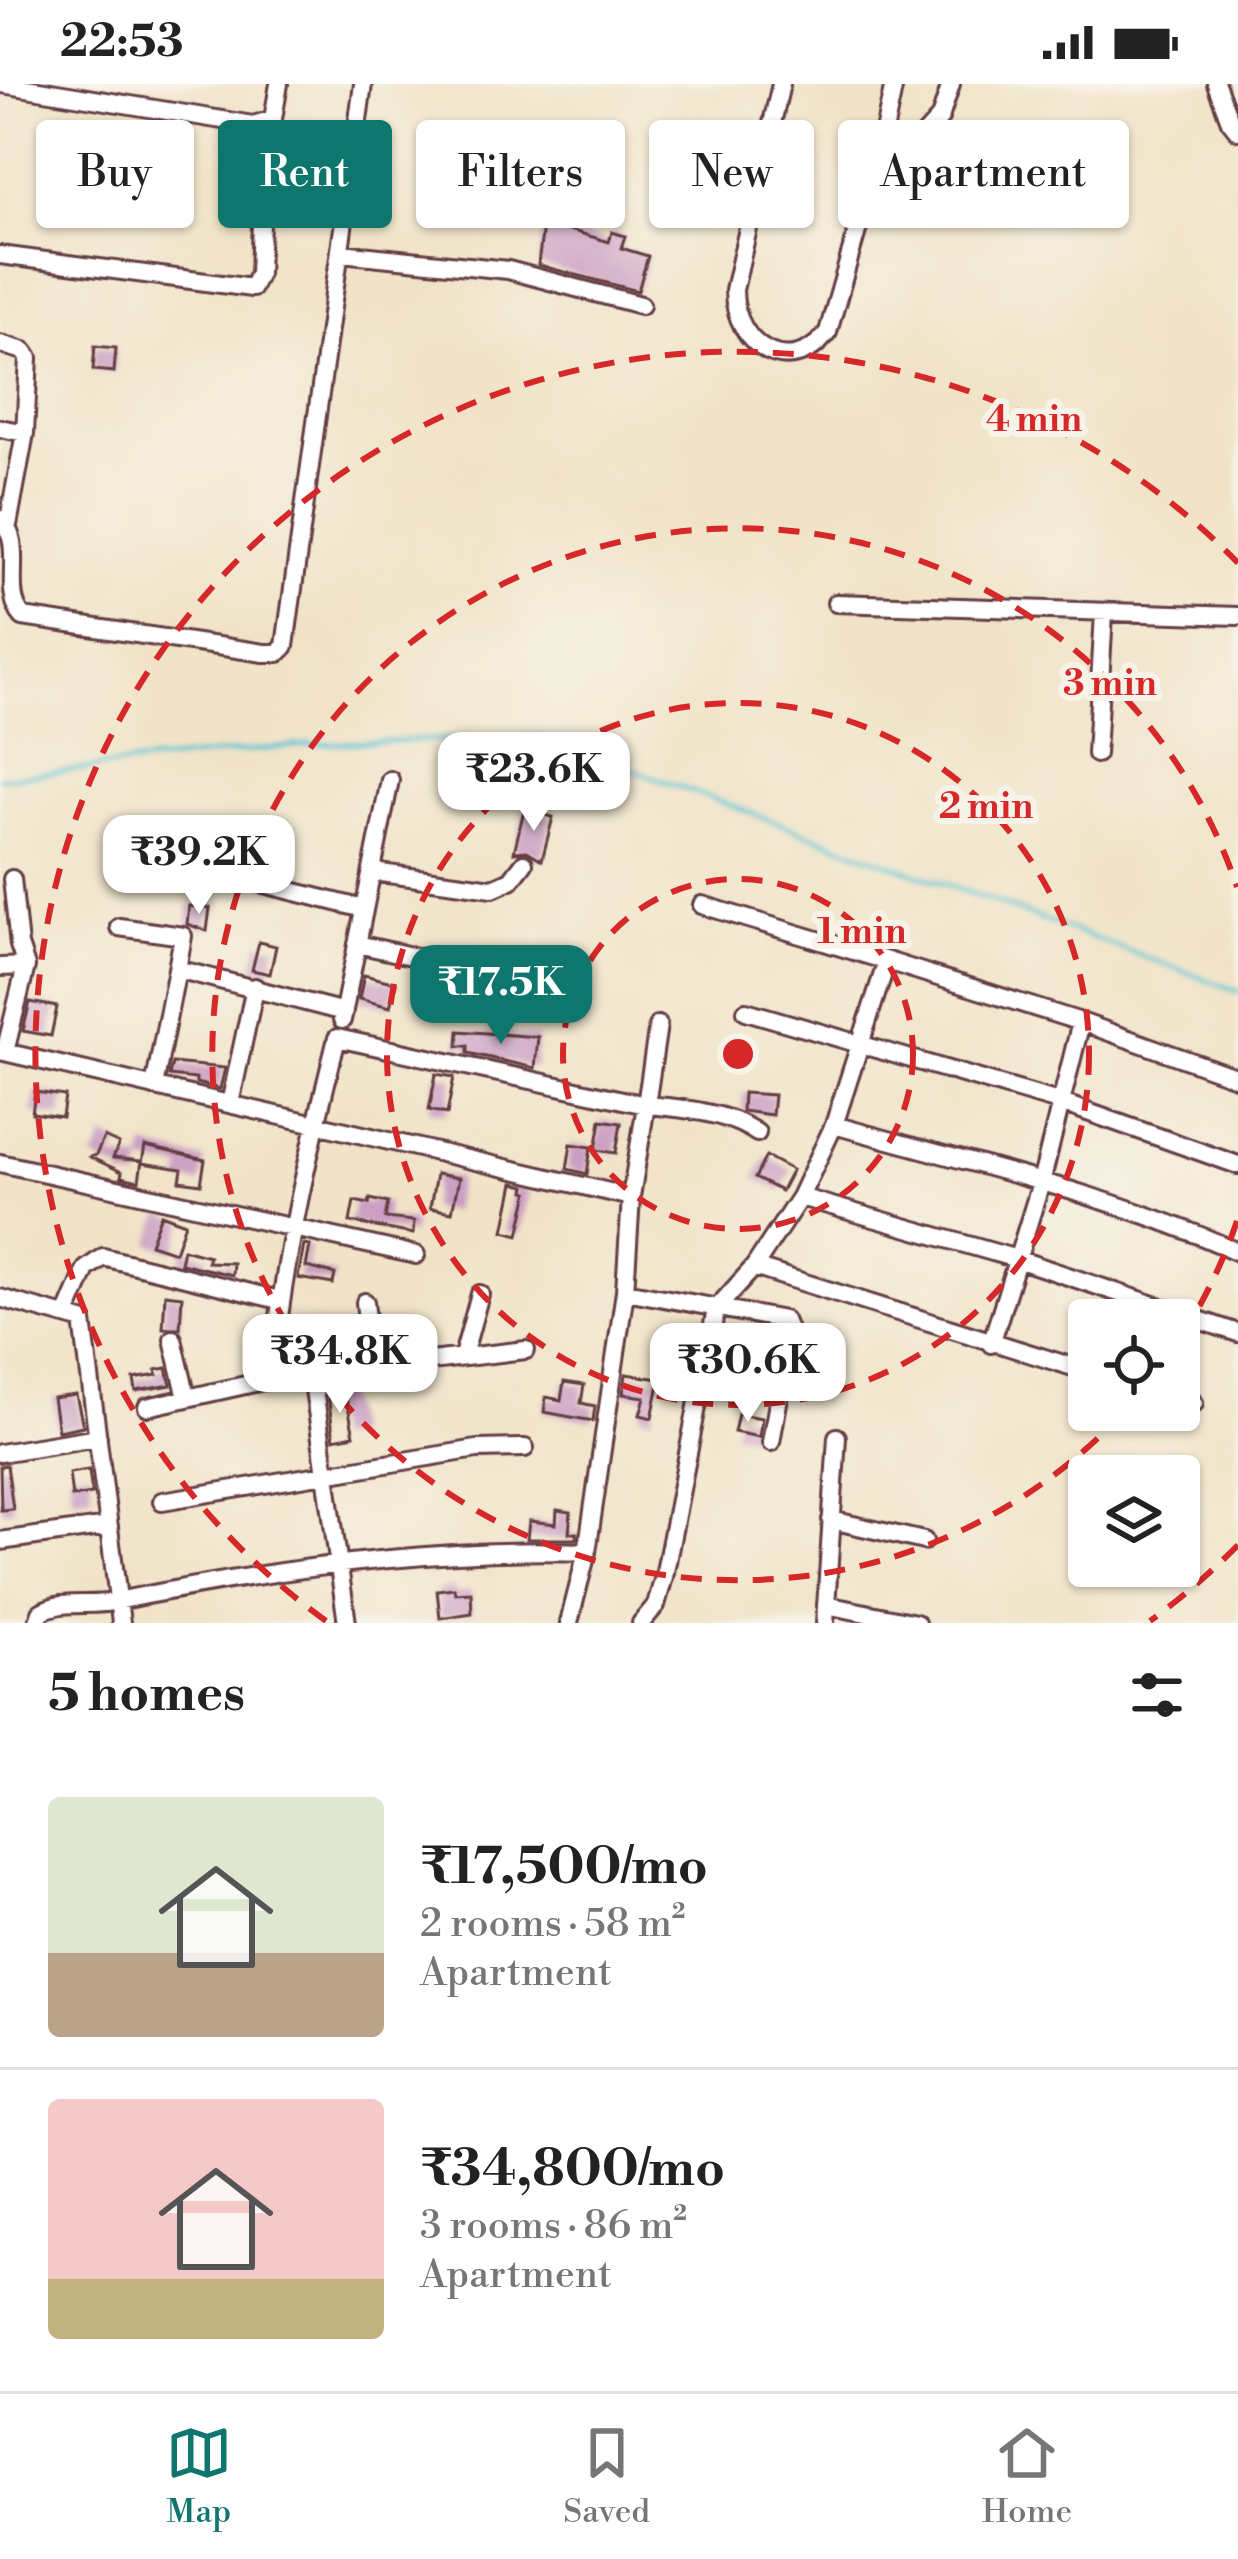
<!DOCTYPE html>
<meta charset="utf-8">
<style>
body{margin:0;font-family:"Libre Bodoni",serif;background:#f6f6f6;color:#222;height:100vh;display:flex;flex-direction:column;font-size:45px;white-space:nowrap}
*{box-sizing:border-box;margin:0}
p{font-size:39px;color:#767676}
.icon{flex:none;width:66px;height:66px;fill:none;stroke:currentColor;stroke-width:2;stroke-linecap:round;stroke-linejoin:round}
.map{position:relative;height:1539px;overflow:hidden}
.side{display:flex;flex-direction:column;background:#fff;flex:1}
.side>*{flex:none}
.hud{position:absolute;left:36px;top:36px;width:1167px;height:108px;display:flex;gap:24px}
.fabs{position:absolute;left:1068px;top:1215px;display:grid;gap:24px}
.fabs a{display:grid;place-items:center;width:132px;height:132px;border-radius:12px;background:#fff;box-shadow:0 3px 9px #0004;font-size:60px}
.price{position:absolute;translate:-50% -102px;padding:0 27px;border-radius:24px;background:#fff;color:#222;font-size:39px;line-height:78px;filter:drop-shadow(0 3px 6px #0008)}
.price::after{content:'';position:absolute;left:50%;top:72px;width:36px;height:27px;margin-left:-18px;background:inherit;clip-path:polygon(0 0,100% 0,50% 100%)}
.price.on{background:#0f766e;color:#fff}
ul{padding:0;list-style:none}
li{display:flex;align-items:center;gap:36px;height:300px;padding:0 48px}
li+li{border-top:3px solid #e0e0e0}
li span{display:grid;place-items:center;flex:none;width:336px;height:240px;border-radius:12px;color:#555}
li>.icon{margin-inline-start:auto}
span .icon{width:144px;height:144px;fill:#fffc;stroke-width:1}
li b{font-size:51px}
h2{display:flex;justify-content:space-between;align-items:center;height:144px;padding:0 48px;font-size:51px}
.chip{padding:0 42px;border-radius:12px;background:#fff;box-shadow:0 3px 9px #0004;font-size:42px;line-height:108px}
.chip.on{background:#0f766e;color:#fff}
.status{display:flex;justify-content:space-between;align-items:center;height:84px;padding:0 60px;background:#fff;direction:ltr}
.status svg{height:33px;fill:currentColor}
.menu{display:flex;justify-content:space-around;align-items:center;height:168px;border-top:3px solid #e0e0e0;background:#fff;font-size:33px;color:#767676}
.menu a{display:grid;justify-items:center;gap:6px}
.menu .on{color:#0f766e}
.map>svg:first-child{display:block}
</style>
<div class="status"><b>22:53</b><svg viewBox="0 0 49 12"><path d="M0 12V9h3v3zM5 12V6h3v6zM10 12V3h3v9zM15 12V0h3v12zM26 1h20v11H26zM47 4h2v5h-2z"/></svg></div>
<div class="map">
<svg width="1238" height="1539" viewBox="0 0 1238 1539">
<rect width="100%" height="100%" fill="#f7f3e8"/>
<filter id="ink" filterUnits="userSpaceOnUse"><feTurbulence type="fractalNoise" baseFrequency=".00833" numOctaves="2"/><feDisplacementMap in="SourceGraphic" scale="24" xChannelSelector="R" yChannelSelector="G"/><feConvolveMatrix kernelMatrix="1 2 1 2 8 2 1 2 1" color-interpolation-filters="sRGB"/></filter>
<filter id="wash" filterUnits="userSpaceOnUse"><feTurbulence type="fractalNoise" baseFrequency=".004" numOctaves="4" result="noise"/><feDisplacementMap in="SourceGraphic" scale="48" xChannelSelector="R" yChannelSelector="G"/><feGaussianBlur stdDeviation="2.7" result="paint"/><feColorMatrix in="noise" values="0 0 0 0 0 0 0 0 0 0 0 0 0 0 0 0 0 1.4 0 .05"/><feComposite in="paint" operator="in"/></filter>
<g filter="url(#wash)">
<rect width="100%" height="100%" fill="#f1e3c7"/>
<g fill="none" stroke-linecap="round" stroke-linejoin="round">
<path stroke="#5ac5d4" stroke-width="4.5" d="M0,694L314,660L540,652L1238,907"/>
</g>
<g id="blocks">
<path fill="#cb9fc3" d="M545,126L563,129L559,143L609,158L612,148L625,152L621,164L648,172L638,207L538,181Z
M95,262L116,264L114,288L93,286Z
M524,726L553,733L542,776L527,767L514,768Z
M189,822L210,824L207,847L187,840Z
M259,858L276,862L270,890L252,886Z
M364,891L396,899L390,923L359,915Z
M30,918L57,923L51,952L23,947Z
M459,947L538,953L535,984L468,969V962H458Z
M172,979L225,984L220,1005L196,999V995L169,992Z
M436,990L454,993L447,1030L429,1026Z
M35,1008L65,1012L62,1033L32,1029Z
M743,1009L774,1011L772,1031L742,1027Z
M601,1036L621,1039L616,1069L596,1066Z
M104,1053L119,1060L113,1074L142,1077L139,1097L121,1093L122,1088L90,1073L96,1071Z
M571,1060L591,1063L587,1090L567,1085Z
M145,1062L205,1076L201,1100L180,1097L182,1085L142,1079Z
M766,1072L792,1086L781,1107L755,1094Z
M436,1090L459,1094L452,1128L430,1124Z
M514,1099L526,1102L525,1107L529,1108L519,1151L504,1147Z
M370,1115L388,1119L385,1134L414,1137L413,1150L350,1138L354,1117L369,1120Z
M161,1130L185,1139L175,1168L150,1160Z
M304,1161L310,1162L306,1183L335,1190L333,1200L298,1194Z
M183,1165L209,1172L207,1178L233,1179L232,1191L180,1179Z
M165,1210L182,1212L180,1244H163Z
M167,1284L171,1301L136,1307L134,1295L157,1291L156,1286Z
M626,1290L660,1295L652,1334L640,1331L645,1313L623,1310Z
M564,1298L584,1301L581,1319L595,1322L593,1337L544,1328L546,1313L561,1316Z
M345,1308L354,1351L334,1355L328,1311Z
M76,1311L83,1342L58,1347L53,1314Z
M738,1330L762,1334L759,1353L734,1348Z
M7,1381L13,1425L1,1426L0,1382Z
M89,1386L92,1410L72,1413L69,1389Z
M557,1426L571,1428L569,1449H577L576,1455H527L529,1437L556,1440Z
M454,1504L455,1509L471,1508L472,1529L440,1534L437,1506Z"/>
</g>
</g>
<g filter="url(#ink)">
<use href="#blocks" fill-opacity="0" stroke="#633c42" stroke-width="3"/>
<g fill="none" stroke-linecap="round" stroke-linejoin="round">
<defs>
<path id="minor" d="M2,0L253,41L273,35L279,0
M781,0L734,206C734,263 791,297 828,248L880,67L894,0
M1216,0L1230,37L1238,47
M908,69L940,34L951,0
M341,169L508,186L641,221
M0,171L252,204L259,189L265,39
M0,260L24,267L29,274L25,349
M0,344L25,349L8,441
M0,435C27,459 0,507 23,533L264,569H278L285,562L363,0
M836,519L1238,532
M1096,670L1104,529
M127,766L364,825
M373,788L493,804L511,796L524,779
M702,821L887,877
M119,843L183,852L177,885
M357,860L530,898
M0,883L26,882
M746,927L1062,1019L1238,1081
M342,936L390,696
M658,941L646,1021C682,1024 727,1028 757,1049
M0,967L631,1113
M5,968L26,882L19,861L12,795
M154,1003L177,885L344,928
M230,1020L255,903
M834,1041C969,1079 1110,1110 1238,1168
M0,1079L416,1171
M800,1113L1017,1175L1238,1249
M754,1183L1089,1288
M625,1207L784,1236L790,1251L771,1358
M0,1214L83,1237L121,1539
M365,1218L372,1281
M66,1232L86,1185L103,1173L279,1216
M173,1255L187,1314
M991,1260L1041,1099L1081,938
M463,1272L480,1210
M312,1291L347,1539
M272,1295C282,1179 309,1067 337,954L646,1021L631,1113L625,1207L587,1468L569,1539
M1179,1314L1194,1319
M147,1323L272,1295L526,1266
M0,1369L98,1353
M162,1417L477,1365L525,1364
M831,1436L924,1457
M0,1457L109,1442
M826,1521L916,1539
M37,1539L41,1528C62,1515 89,1523 112,1518C266,1486 430,1463 587,1468
M641,1539L656,1521L664,1493L716,1225L754,1183L800,1113L834,1041L887,877L1081,938L1238,994
M825,1539L837,1353"/>
</defs>
<use href="#minor" stroke="#633c42" stroke-width="22"/>
<use href="#minor" stroke="#fff" stroke-width="16"/>
</g>
</g>
<g fill="none" stroke="#d62828" stroke-width="6" stroke-dasharray="21 15">
<circle cx="738" cy="970" r="175"/>
<circle cx="738" cy="970" r="351"/>
<path d="M1237 1137A526 526 0 0 1 1179 1256M1123 1329A526 526 0 1 1 1237 803"/>
<path d="M1238 1461A701 701 0 0 1 1150 1537M326 1537A701 701 0 1 1 1238 479"/>
</g>
<circle cx="738" cy="970" r="18" fill="#d62828" stroke="#f7f3e8" stroke-width="6"/>
<g font-size="36" text-anchor="middle" font-weight="bold" fill="#d62828" stroke="#f7f3e8" stroke-width="12" stroke-linejoin="round" paint-order="stroke">
<text x="1034" y="347">4 min</text>
<text x="1110" y="611">3 min</text>
<text x="986" y="734">2 min</text>
<text x="862" y="859">1 min</text>
</g>
</svg>
<div class="fabs">
<a><svg class="icon" aria-label="locate" viewBox="0 0 24 24"><circle cx="12" cy="12" r="6"/><path d="M12 2v4M12 18v4M2 12h4M18 12h4"/></svg></a>
<a><svg class="icon" aria-label="layers" viewBox="0 0 24 24"><path d="M12 4l9 5-9 5-9-5zM3 14l9 5 9-5"/></svg></a>
</div>
<b class="price" style="left:534px;top:750px">₹23.6K</b>
<b class="price" style="left:199px;top:833px">₹39.2K</b>
<b class="price on" style="left:501px;top:963px">₹17.5K</b>
<b class="price" style="left:340px;top:1332px">₹34.8K</b>
<b class="price" style="left:748px;top:1341px">₹30.6K</b>
<div class="hud">
<a class="chip">Buy</a>
<a class="chip on">Rent</a>
<a class="chip">Filters</a>
<a class="chip">New</a>
<a class="chip">Apartment</a>
</div>
</div>
<section class="side">
<h2>5 homes<svg class="icon" aria-label="filters" viewBox="0 0 24 24"><path d="M4 7h16M4 17h16"/><circle cx="9" cy="7" r="2"/><circle cx="15" cy="17" r="2"/></svg></h2>
<ul>
<li><span style="background:linear-gradient(#dfe7d0 65%,#b9a48a 0)"><svg class="icon" aria-label="home" viewBox="0 0 24 24"><path d="M3 11l9-7 9 7M6 9v11h12V9"/></svg></span><div><b>₹17,500/mo</b><p>2 rooms · 58 m²</p><p>Apartment</p></div></li>
<li><span style="background:linear-gradient(#f6c9c9 75%,#c2b280 0)"><svg class="icon" aria-label="home" viewBox="0 0 24 24"><path d="M3 11l9-7 9 7M6 9v11h12V9"/></svg></span><div><b>₹34,800/mo</b><p>3 rooms · 86 m²</p><p>Apartment</p></div></li>
</ul>
</section>
<nav class="menu">
<a class="on"><svg class="icon" aria-label="map" viewBox="0 0 24 24"><path d="M3 6l6-2 6 2 6-2v14l-6 2-6-2-6 2zM9 4v14M15 6v14"/></svg>Map</a>
<a><svg class="icon" aria-label="saved" viewBox="0 0 24 24"><path d="M7 4h10v16l-5-4-5 4z"/></svg>Saved</a>
<a><svg class="icon" aria-label="home" viewBox="0 0 24 24"><path d="M3 11l9-7 9 7M6 9v11h12V9"/></svg>Home</a>
</nav>
